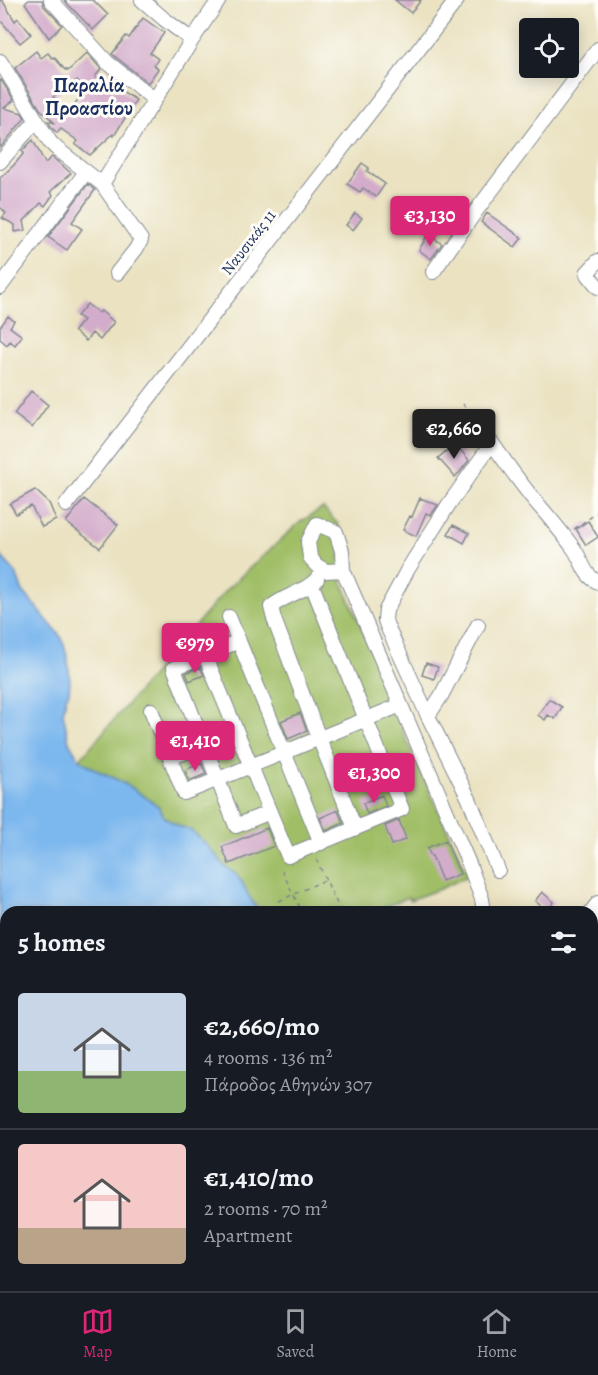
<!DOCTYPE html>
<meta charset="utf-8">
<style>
body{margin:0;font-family:Alegreya,serif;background:#20242c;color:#f1f3f6;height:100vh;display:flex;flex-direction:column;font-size:22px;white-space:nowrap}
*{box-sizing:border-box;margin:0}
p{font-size:20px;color:#9ea1a6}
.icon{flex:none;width:33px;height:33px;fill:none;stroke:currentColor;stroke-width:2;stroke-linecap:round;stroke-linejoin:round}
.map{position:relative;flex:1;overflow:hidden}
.side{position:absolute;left:0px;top:906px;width:598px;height:386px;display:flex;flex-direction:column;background:#171b24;border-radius:18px 18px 0 0;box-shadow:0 3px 15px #0003}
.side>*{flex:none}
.fabs{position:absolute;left:519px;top:18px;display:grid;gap:12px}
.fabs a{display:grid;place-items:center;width:60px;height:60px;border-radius:6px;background:#171b24;box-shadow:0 3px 15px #0003;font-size:30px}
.price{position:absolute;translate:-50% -51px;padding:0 14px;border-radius:6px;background:#db2777;color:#fff;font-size:20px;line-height:39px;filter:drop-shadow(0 2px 3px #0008)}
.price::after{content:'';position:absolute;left:50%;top:36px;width:18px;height:14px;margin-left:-9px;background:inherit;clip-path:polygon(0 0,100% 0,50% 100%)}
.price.active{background:#222;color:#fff}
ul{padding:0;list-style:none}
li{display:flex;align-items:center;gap:18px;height:150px;padding:0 18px}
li+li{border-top:2px solid #363941}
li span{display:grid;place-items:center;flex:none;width:168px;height:120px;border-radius:6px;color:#555}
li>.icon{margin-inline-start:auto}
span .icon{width:72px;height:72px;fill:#fffc;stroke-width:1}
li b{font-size:26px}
h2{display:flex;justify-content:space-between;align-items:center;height:72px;padding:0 18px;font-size:26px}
.tabs{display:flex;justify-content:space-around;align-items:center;height:84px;border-top:2px solid #363941;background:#171b24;font-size:16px;color:#9ea1a6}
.tabs a{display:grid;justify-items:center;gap:3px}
.tabs .active{color:#db2777}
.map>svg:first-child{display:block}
</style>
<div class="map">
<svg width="598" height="1291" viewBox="0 0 598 1291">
<rect width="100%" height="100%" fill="#fdfcf7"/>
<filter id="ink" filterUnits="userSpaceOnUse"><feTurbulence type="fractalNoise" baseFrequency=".0167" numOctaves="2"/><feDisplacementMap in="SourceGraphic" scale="12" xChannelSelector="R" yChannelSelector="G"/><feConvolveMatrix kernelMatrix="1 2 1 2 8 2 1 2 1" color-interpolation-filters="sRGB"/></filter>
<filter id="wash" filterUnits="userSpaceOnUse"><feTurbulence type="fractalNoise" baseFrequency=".008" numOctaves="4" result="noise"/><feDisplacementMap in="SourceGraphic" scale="24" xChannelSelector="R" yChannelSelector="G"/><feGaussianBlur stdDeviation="1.35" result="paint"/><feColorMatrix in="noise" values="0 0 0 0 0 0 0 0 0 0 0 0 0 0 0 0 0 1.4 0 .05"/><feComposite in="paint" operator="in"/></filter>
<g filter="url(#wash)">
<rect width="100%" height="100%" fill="#eae2c1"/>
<path fill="#a0be66" stroke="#5e7662" stroke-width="1.5" d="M323,508L338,524L342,582L366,638L407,741L468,876L442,888L410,900L409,897L373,912H259L248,895L242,882L236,874L227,868L206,844L187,828L180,827L164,817L158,806L132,788L110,776L100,772L79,760L227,589L300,522Z
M593,1125L598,1136V1291H328L327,1286H592Z"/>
<path fill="#eeda9e" stroke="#84847e" stroke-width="1.5" d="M209,1286H278L275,1291H206Z"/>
<path fill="#7cb7ee" stroke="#4c73a6" stroke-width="1.5" d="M0,555L16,573L22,590L62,638L68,660L70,682L69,692L66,698L63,713L69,742L79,759L100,772L110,776L132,788L158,806L164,817L180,827L187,828L194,833L206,844L227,868L236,874L242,882L248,895L259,912H6V1286H209L206,1291H0Z"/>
<g id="blocks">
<path fill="#d3accb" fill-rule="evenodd" d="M0,0H2L15,21L18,18L31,34L20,43L0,20Z
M29,0H42L44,6L62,25L49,38L25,3Z
M64,0H93L108,15L93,30Z
M395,0H421L411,13Z
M143,18L164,33L150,53L158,59L154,65L158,69L148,83L112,54L126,36L129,38Z
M36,51L41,58L48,53L52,58L54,57L65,70L66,69L68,71L87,53L101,69L95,77L114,91L116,87L136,100L114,136L113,134L90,155L75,144L78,141L61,129L57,133L52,128L48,121L55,123L40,109L15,68ZM77,80L85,90L69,112L53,97Z
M0,80H1L14,100L4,108L22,113L25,118L0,148Z
M33,140L45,163L52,157L71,173L50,192L53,195L45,206L41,203L24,221L26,230L15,232V225L2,218L6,213L0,207V178L14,165L24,153L22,151Z
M362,163L369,168L367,171L385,184L376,197L363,188L360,192L347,184Z
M88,184L95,190L72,222L82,229L67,250L48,237Z
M355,213L362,218L353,230L346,225Z
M487,213L522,238L515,247L481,222Z
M428,234L442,244L431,259L419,250Z
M87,304L99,313L101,311L114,322L100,340L92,333L86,341L74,331L83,320L77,316Z
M8,316L14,321L10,327L22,336L15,345L10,341L7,345L0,339V327Z
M31,391L48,405L32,428L14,414Z
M462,419L475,435L462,446L449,430Z
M455,444L469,460L460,472L455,477L438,458Z
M35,490L49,503L56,520L42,527L31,506L16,514L10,504Z
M420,498L438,505L431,515L426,513L416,536L403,530L410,516L412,517Z
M84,499L118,525L100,548L66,522Z
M588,521L598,537L586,545L576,529Z
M453,525L469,533L464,543L448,534Z
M426,663L438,667L434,679L422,675Z
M200,667L204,675L189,681L186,673Z
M549,699L562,707L555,719L548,715L545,720L538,715Z
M300,713L307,731L288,739L281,721Z
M201,763L206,774L189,781L185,770Z
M382,795L386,806L367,814L363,803Z
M338,810L343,823L326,831L320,818Z
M399,820L406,839L392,845L385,826Z
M267,828L274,846L229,864L222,847Z
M446,840L460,874L442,881L432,856H431L427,848Z
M542,892L554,902L547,911L535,901Z"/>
</g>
</g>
<g filter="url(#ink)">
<use href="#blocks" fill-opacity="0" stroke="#828890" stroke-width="1.5"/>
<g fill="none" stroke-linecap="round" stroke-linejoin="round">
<defs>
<path id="minor" d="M51,0L107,62L155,100
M142,0L164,19L192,40
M0,61L50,142L56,148L102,184L139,237L141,240L136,249L117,273
M0,162L36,121
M102,184L192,40L219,0
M598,261L587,273L598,287
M433,272L476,211L598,49
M0,287L86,172
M66,505L457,0
M343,570L326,571L316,565L310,557L308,542L317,524L336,532L342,551L343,570L469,864L482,899L484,912
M317,579C305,592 285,595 271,607L274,619L319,738L355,828
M229,617L321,843
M239,641L174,668L236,826L270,812
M205,655L288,856L402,809L312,585
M151,710L184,793L401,705
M428,716L441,696L478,625
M170,758L204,745
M498,870L469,799L428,716L387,626L385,620L386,610L408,569L449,504L492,443C506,463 520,483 536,502C549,517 562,532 574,549C582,560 584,576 598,582
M591,912L598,903
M592,920L598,924
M282,1291L285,1286"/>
</defs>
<use href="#minor" stroke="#828890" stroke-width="16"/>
<path stroke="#828890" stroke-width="1.5" stroke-dasharray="4.5 4.5" stroke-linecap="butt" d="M463,404L485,435
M574,529L598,512
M316,859L341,912
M282,871L302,912
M279,901L325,880
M299,1286L304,1291
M308,1291C313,1286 321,1286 326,1291"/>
<use href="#minor" stroke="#fff" stroke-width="14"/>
</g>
</g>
<g text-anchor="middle" stroke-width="6" stroke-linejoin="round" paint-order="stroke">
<g font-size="16" fill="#1b2f5e" stroke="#fdfcf7">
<text transform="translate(248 242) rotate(-52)" y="6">Ναυσικάς 11</text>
</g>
<g font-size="20" font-weight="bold" fill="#1b2f5e" stroke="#fdfcf7">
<text x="89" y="92">Παραλία<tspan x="89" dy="23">Προαστίου</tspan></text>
</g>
</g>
</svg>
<div class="fabs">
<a><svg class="icon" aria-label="locate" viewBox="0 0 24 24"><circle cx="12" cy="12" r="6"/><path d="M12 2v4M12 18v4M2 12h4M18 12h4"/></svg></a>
</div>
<b class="price" style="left:430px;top:247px">€3,130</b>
<b class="price active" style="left:454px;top:460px">€2,660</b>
<b class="price" style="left:195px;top:674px">€979</b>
<b class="price" style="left:195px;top:772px">€1,410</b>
<b class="price" style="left:374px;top:804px">€1,300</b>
<section class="side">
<h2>5 homes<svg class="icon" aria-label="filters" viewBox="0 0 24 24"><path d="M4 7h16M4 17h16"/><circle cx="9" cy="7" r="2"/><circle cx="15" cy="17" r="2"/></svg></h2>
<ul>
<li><span style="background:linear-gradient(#c9d6e8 65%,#8fb573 0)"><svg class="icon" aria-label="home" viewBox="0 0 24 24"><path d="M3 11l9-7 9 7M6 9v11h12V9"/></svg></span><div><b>€2,660/mo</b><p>4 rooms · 136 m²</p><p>Πάροδος Αθηνών 307</p></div></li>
<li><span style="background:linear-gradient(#f6c9c9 70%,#b9a48a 0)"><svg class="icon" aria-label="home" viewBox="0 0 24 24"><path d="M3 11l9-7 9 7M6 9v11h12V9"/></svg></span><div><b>€1,410/mo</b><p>2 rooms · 70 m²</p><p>Apartment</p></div></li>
</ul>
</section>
</div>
<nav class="tabs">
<a class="active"><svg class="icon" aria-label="map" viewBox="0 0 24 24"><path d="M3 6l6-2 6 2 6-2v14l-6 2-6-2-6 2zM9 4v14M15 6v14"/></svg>Map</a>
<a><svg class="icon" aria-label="saved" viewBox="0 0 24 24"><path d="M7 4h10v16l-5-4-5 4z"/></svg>Saved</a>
<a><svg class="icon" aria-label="home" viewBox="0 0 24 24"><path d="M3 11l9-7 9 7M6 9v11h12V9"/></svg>Home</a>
</nav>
